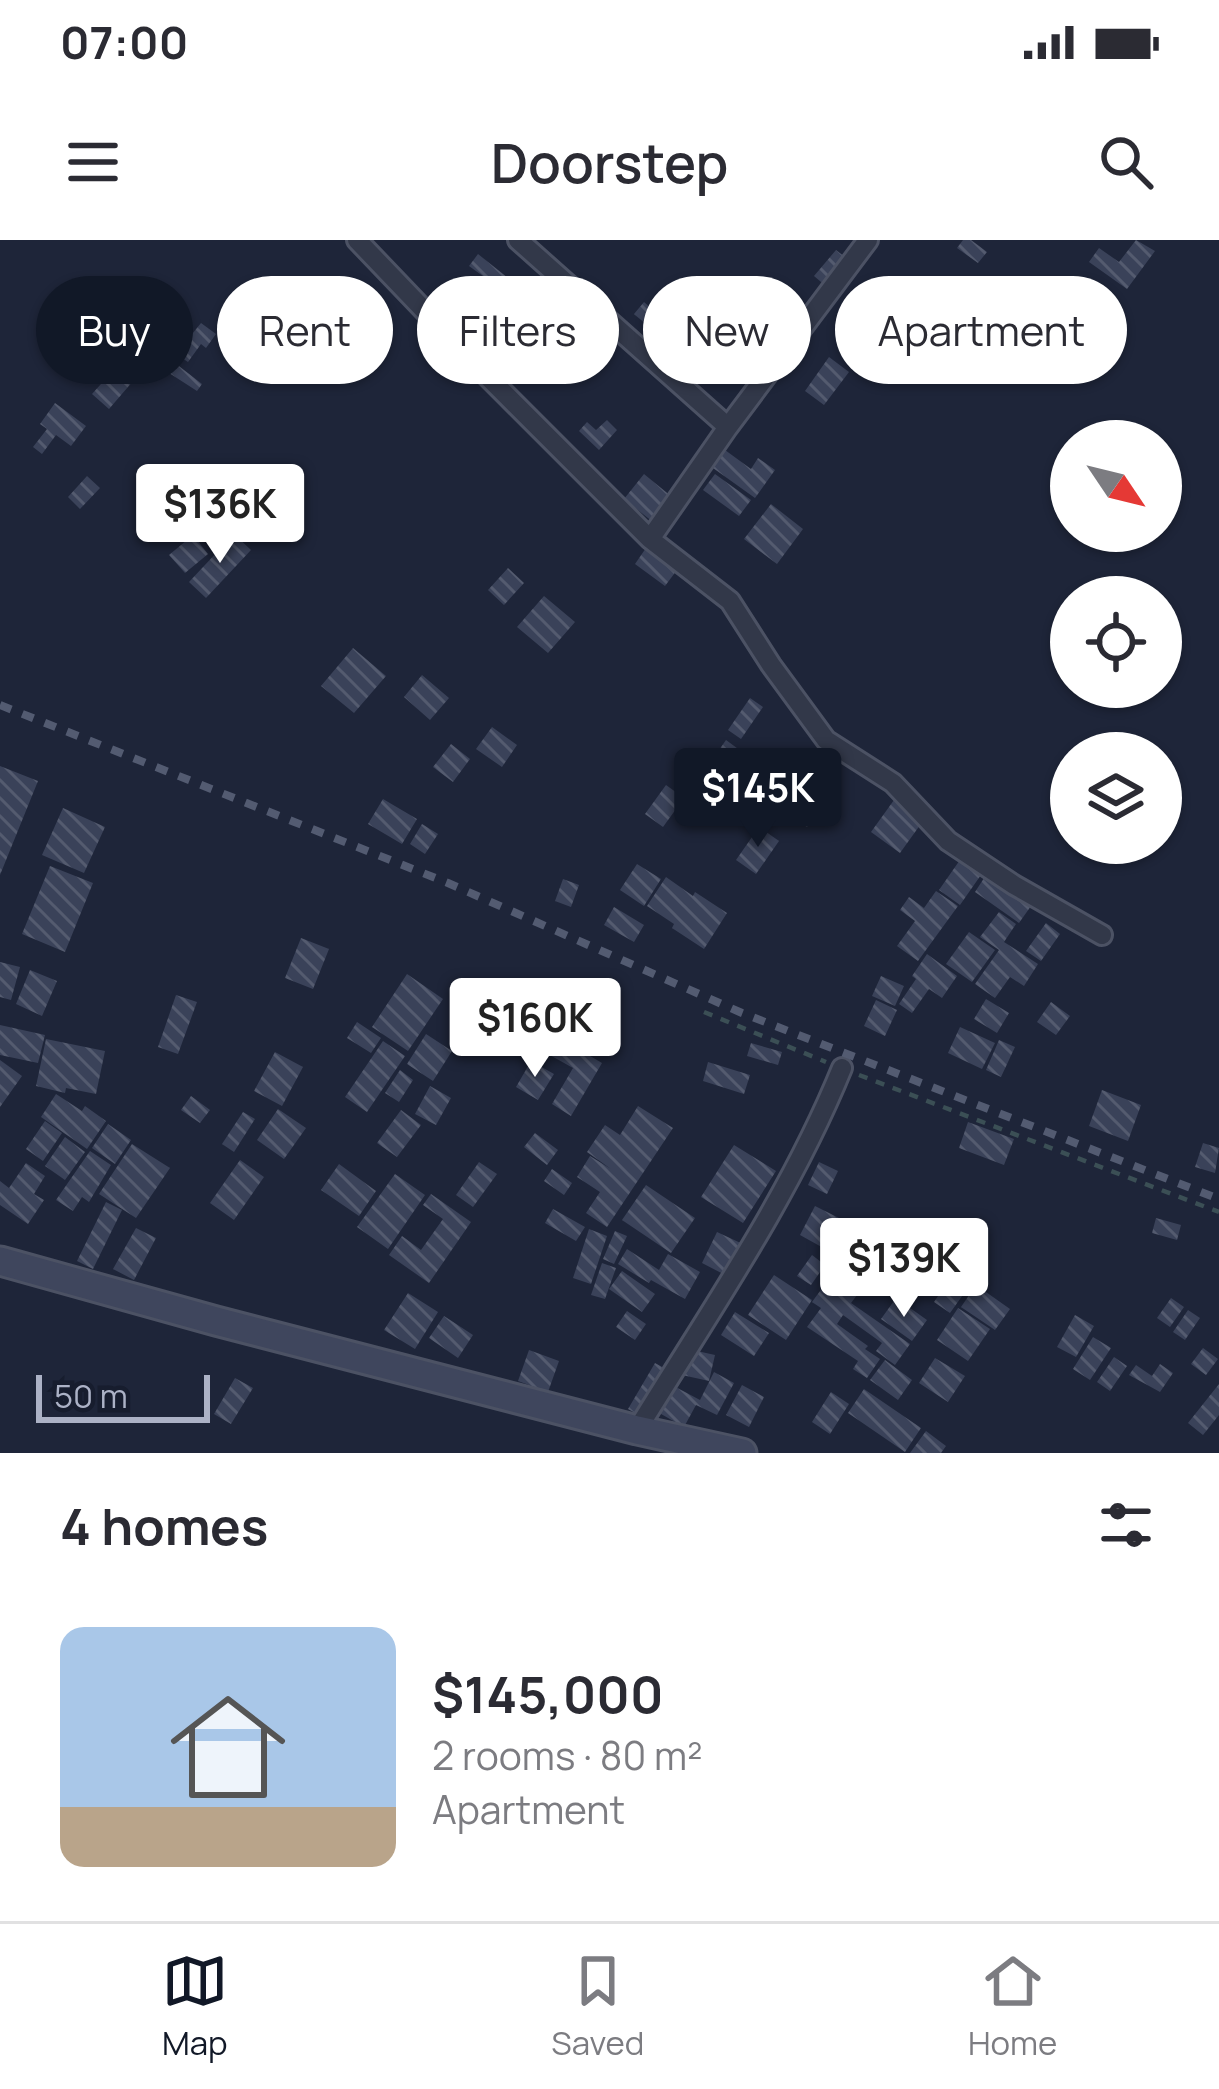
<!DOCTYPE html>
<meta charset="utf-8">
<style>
body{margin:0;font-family:Manrope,sans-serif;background:#f7f7f7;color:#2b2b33;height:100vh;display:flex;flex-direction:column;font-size:45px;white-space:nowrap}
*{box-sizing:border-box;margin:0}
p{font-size:39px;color:#7c7c81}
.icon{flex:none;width:66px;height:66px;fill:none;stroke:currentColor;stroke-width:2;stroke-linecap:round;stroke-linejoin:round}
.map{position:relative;height:1213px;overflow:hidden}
.sheet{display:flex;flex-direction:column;background:#fff;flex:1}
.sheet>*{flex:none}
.top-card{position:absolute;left:36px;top:36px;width:1149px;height:108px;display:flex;gap:24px}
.needle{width:78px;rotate:125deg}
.controls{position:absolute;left:1050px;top:180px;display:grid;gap:24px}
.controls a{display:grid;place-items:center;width:132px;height:132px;border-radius:50%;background:#fff;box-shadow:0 3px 9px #0004;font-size:60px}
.scale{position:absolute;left:36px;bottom:30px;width:174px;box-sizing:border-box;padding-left:12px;border:6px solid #acb2c6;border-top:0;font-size:33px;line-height:42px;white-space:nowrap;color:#acb2c6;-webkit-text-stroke:9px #171d2e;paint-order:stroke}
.price{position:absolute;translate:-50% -102px;padding:0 27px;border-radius:12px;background:#fff;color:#222;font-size:39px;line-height:78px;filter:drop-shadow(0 3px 6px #0008)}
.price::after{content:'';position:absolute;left:50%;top:72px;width:36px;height:27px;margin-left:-18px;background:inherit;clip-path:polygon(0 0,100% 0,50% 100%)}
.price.current{background:#111827;color:#fff}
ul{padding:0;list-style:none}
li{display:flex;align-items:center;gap:36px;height:300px;padding:0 60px}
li+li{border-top:3px solid #e1e1e2}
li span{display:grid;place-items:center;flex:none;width:336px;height:240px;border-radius:24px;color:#555}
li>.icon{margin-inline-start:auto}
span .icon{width:144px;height:144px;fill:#fffc;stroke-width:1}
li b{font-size:51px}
h2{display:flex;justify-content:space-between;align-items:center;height:144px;padding:0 60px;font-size:51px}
.chip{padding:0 42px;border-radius:54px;background:#fff;box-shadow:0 3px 9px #0004;font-size:42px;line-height:108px}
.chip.current{background:#111827;color:#fff}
.status{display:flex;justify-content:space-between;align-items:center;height:84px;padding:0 60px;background:#fff;direction:ltr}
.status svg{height:33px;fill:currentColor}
header{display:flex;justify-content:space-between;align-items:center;height:156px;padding:0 60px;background:#fff;font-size:54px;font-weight:600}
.tab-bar{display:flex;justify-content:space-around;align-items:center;height:168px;border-top:3px solid #e1e1e2;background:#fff;font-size:33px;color:#7c7c81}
.tab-bar a{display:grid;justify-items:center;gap:6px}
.tab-bar .current{color:#111827}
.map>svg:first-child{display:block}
</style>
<div class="status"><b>07:00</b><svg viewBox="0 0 49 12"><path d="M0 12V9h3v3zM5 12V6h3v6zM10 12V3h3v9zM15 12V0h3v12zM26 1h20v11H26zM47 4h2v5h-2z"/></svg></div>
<header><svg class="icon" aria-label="menu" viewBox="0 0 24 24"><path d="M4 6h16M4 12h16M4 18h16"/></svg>Doorstep<svg class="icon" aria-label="search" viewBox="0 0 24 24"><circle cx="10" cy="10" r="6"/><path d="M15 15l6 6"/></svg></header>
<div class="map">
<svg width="1219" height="1213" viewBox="0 0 1219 1213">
<defs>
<pattern id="building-back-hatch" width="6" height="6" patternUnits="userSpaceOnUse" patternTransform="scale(3)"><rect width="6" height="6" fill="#3a4259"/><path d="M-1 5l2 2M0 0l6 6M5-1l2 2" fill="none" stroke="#545b6f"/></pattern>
</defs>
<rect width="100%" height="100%" fill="#1e2539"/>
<path fill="url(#building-back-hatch)" d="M963,0H971L987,12L978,23L957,8Z
M1136,0L1155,11L1127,49L1089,22L1099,8L1119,22Z
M836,10L850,21L827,47L814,36Z
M478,14L508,38L501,49L469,26Z
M741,40L762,61L744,79L723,59Z
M996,48L1014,62L1004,76L986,63Z
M561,50L575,63L553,87L539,74Z
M644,62L670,85L660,96L634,74Z
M760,69L768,76L762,82L780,99L767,113L741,89Z
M594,72L605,80L587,105L599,114L595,121L582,112L575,120L564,112Z
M201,83L216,94L206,108L201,104L188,122L176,114Z
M882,84L918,110L904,129L868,103Z
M530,85L543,95L521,122L508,112Z
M739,89L760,110L753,118L739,104L732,112L724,104Z
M953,104L970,116L954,137L938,125Z
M118,114L140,133L109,169L92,154L109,135L103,130Z
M166,116L202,144L197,151L166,131L168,128L161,123Z
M829,117L849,132L824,165L805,151Z
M55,163L86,186L71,206L56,195L42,214L33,207L47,189L40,184Z
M607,180L617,190L599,210L579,191L587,182L596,190Z
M725,210L751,229L758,218L775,230L755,258L713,228Z
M644,234L672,257L653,282L624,259Z
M715,234L751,260L739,276L703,250Z
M87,236L100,248L80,269L68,257Z
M771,264L803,289L777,324L744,299Z
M234,294L251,310L206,358L189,342Z
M193,295L208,314L185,333L169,315Z
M646,308L677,330L665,346L635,324Z
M508,328L524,343L504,365L488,350Z
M544,356L575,382L548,413L517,387Z
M353,408L386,436L354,473L321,446Z
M422,435L449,458L430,480L404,457Z
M750,458L763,467L741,499L728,490Z
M492,487L517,505L502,527L476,509Z
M726,500L764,528L750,548L712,520Z
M451,504L470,519L453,542L433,527Z
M0,526L38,541L0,635Z
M706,526L719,535L714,542L750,568L738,585L689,550Z
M666,545L684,558L663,587L645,574Z
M383,559L417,579L402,604L368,584Z
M802,560L818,571L807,587L791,576Z
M894,560L923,581L900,613L871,592Z
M63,568L105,587L84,633L42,615Z
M422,584L438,594L425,614L410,604Z
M759,587L779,601L756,634L736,620Z
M962,617L983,632L960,665L939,650Z
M637,624L661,639L644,666L620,650Z
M50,626L93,643L65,712L22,694Z
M986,635L1031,666L1019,683L975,652Z
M666,637L693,656L695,652L727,673L704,709L672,688L674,684L647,666Z
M563,639L579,645L571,667L555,661Z
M936,651L958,666L918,721L897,706L915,681L900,670L909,657L924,668Z
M614,667L644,685L634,702L604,685Z
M999,672L1016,684L1004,702L1038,724L1024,746L1010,737L995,758L975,744L999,710L980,697Z
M1046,683L1060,694L1041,721L1026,711Z
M969,692L995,710L972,742L946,724Z
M301,698L329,709L313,749L285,738Z
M927,714L957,736L942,758L929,749L912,773L899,764L916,739L912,736Z
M0,722L20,727L11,760L0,757Z
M30,730L57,741L42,776L16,764Z
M407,734L443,759L408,811L372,787Z
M881,736L904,746L895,766L872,756Z
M176,755L197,762L178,814L158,807Z
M986,759L1009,773L997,793L974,779Z
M876,760L897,770L885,796L864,786Z
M1051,762L1070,776L1056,795L1037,782Z
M357,782L381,798L371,813L347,798Z
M0,785L45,795L38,823L0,815Z
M960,787L995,803L982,829L948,813Z
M426,794L452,811L433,841L407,824Z
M558,797L602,823L571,876L552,864L573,828L548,814Z
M46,799L105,811L96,854L66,848L65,853L36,846Z
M999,800L1015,807L1001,837L986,830Z
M383,801L405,816L367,872L345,857Z
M751,803L782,812L778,825L747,816Z
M275,812L303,827L282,866L254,851Z
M0,820L22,836L0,867Z
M531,821L554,834L538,860L516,847Z
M708,822L750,835L744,854L703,841Z
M400,830L413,840L399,862L385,853Z
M430,846L451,858L436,885L415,874Z
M1102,850L1141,865L1128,901L1089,886Z
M56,854L82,871L85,866L106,881L87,909L41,877Z
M191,856L210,870L200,883L181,870Z
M638,866L673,888L607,987L586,973L600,952L577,937L590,916L611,929L587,912L605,885L620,895Z
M278,869L306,888L284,919L257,900Z
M401,870L421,885L397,917L377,903Z
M243,872L255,879L234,912L222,904Z
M45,881L62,893L43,921L26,909Z
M968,882L1014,899L1004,925L959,908Z
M108,884L131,900L115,924L92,908Z
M535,893L558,910L547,925L524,907Z
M65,897L85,912L65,940L45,926Z
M1203,903L1219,908L1215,933L1195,927Z
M132,904L170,928L136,978L99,954Z
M734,905L776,931L743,983L701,957Z
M90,911L111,925L89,962L82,957L73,971L56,960Z
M240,920L264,937L234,980L210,963Z
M479,922L497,934L473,967L456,955Z
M819,922L838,931L827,954L808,945Z
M26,923L45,936L34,954L44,960L28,984L0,965V941L9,948Z
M339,924L376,951L359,976L321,950Z
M552,929L572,943L564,955L544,941Z
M395,934L425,955L388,1009L357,987Z
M646,945L695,978L671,1013L622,980Z
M431,954L471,982L429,1043L389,1015L402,996L421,1010L443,979L423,965Z
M106,962L122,970L93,1029L77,1021Z
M815,966L843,980L827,1010L800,995Z
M553,969L585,987L576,1001L545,983Z
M1156,978L1181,985L1177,1000L1152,993Z
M136,988L156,998L134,1040L113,1029Z
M589,989L607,996L591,1044L573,1038Z
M615,991L627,996L614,1024L603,1019Z
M717,992L747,1006L731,1038L702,1023Z
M896,994L937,1023L924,1041L883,1012Z
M627,1009L659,1030L668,1014L700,1032L685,1059L651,1040L649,1043L618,1024Z
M812,1015L825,1025L811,1045L797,1036Z
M939,1022L970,1045L950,1073L934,1062L945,1046L930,1036Z
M602,1023L616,1028L605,1059L591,1055Z
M622,1031L655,1054L642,1072L609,1049Z
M774,1035L812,1060L786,1100L748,1075Z
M831,1036L857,1055L851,1063L910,1104L895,1125L876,1111L882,1103L843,1075L837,1084L868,1106L865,1109L880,1119L867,1138L853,1129L858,1121L807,1087L821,1068L812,1062Z
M976,1045L1010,1069L995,1090L961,1067Z
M408,1053L438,1072L415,1109L384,1090Z
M896,1058L927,1080L912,1101L881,1079Z
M1171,1058L1184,1067L1170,1087L1157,1078Z
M958,1068L990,1089L968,1121L937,1100Z
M1188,1070L1200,1078L1185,1100L1173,1092Z
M627,1071L646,1084L635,1100L616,1087Z
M735,1072L769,1093L754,1116L721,1095Z
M1075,1075L1094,1086L1076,1117L1057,1107Z
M444,1076L473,1095L458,1118L429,1098Z
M1093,1097L1111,1108L1090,1140L1073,1129Z
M1203,1108L1218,1119L1206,1135L1191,1124Z
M688,1109L715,1115L709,1141L682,1135Z
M529,1110L559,1121L548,1152L518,1141Z
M1114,1117L1127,1126L1110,1151L1097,1142Z
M935,1118L965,1136L948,1162L919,1143Z
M885,1120L912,1140L898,1160L870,1140Z
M655,1123L671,1132L644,1178L628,1169Z
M1160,1124L1173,1133L1160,1152L1129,1135L1136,1125L1152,1136Z
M714,1132L734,1143L717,1175L696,1165L684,1187L654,1170L668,1143L700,1160Z
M235,1138L253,1148L231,1184L214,1174Z
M1219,1144V1175L1203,1195L1188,1183Z
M742,1145L764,1157L749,1187L726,1175Z
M864,1149L921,1188L905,1212L848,1173Z
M831,1152L849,1164L830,1194L812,1182Z
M926,1191L946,1206L941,1213H910Z"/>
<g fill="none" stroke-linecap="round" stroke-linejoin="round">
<defs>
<path id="street" d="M357,0L486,135L650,299
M518,0L728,187L650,299L730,361L771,425L826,500L893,543L948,601L1014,645L1102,695
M728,187L868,0
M637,1190C710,1071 789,958 842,828"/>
<path id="secondary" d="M0,1021L216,1081L637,1190L742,1213"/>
</defs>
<use href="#street" stroke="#4c5264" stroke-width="24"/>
<use href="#secondary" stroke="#4c5264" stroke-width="33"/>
<path stroke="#3b4f55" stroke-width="4.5" stroke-dasharray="9 9" stroke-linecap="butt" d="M704,772L826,822
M859,835L1219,972"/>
<use href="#street" stroke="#323849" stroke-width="18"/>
<use href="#secondary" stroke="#3f465d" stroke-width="27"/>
<path stroke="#535b71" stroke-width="8" stroke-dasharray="12 12" stroke-linecap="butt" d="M0,465L448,643L742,773L1219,959"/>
</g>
</svg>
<div class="controls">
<a><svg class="needle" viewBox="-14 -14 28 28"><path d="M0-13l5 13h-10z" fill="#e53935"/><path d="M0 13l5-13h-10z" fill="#7c7c81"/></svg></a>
<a><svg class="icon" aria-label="locate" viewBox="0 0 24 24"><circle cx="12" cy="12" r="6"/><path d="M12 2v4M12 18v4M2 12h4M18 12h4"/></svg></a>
<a><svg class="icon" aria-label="layers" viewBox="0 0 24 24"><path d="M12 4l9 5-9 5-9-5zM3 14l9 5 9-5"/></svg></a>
</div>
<div class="scale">50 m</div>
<b class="price" style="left:220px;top:326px">$136K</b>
<b class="price current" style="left:758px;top:610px">$145K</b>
<b class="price" style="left:535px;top:840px">$160K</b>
<b class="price" style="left:904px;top:1080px">$139K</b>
<div class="top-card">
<a class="chip current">Buy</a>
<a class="chip">Rent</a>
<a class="chip">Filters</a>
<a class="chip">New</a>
<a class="chip">Apartment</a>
</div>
</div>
<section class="sheet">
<h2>4 homes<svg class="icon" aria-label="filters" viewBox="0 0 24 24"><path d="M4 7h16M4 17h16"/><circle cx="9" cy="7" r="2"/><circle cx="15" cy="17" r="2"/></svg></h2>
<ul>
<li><span style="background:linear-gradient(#a9c7e8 75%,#b9a48a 0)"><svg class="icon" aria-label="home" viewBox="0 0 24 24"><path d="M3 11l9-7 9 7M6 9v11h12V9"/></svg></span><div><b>$145,000</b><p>2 rooms · 80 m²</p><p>Apartment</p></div></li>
</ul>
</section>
<nav class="tab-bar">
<a class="current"><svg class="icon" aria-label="map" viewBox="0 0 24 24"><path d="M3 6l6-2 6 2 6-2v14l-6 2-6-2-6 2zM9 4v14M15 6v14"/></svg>Map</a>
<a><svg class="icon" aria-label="saved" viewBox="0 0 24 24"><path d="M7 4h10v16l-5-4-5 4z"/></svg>Saved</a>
<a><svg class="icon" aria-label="home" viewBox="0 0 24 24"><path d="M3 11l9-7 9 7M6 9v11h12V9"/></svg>Home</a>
</nav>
